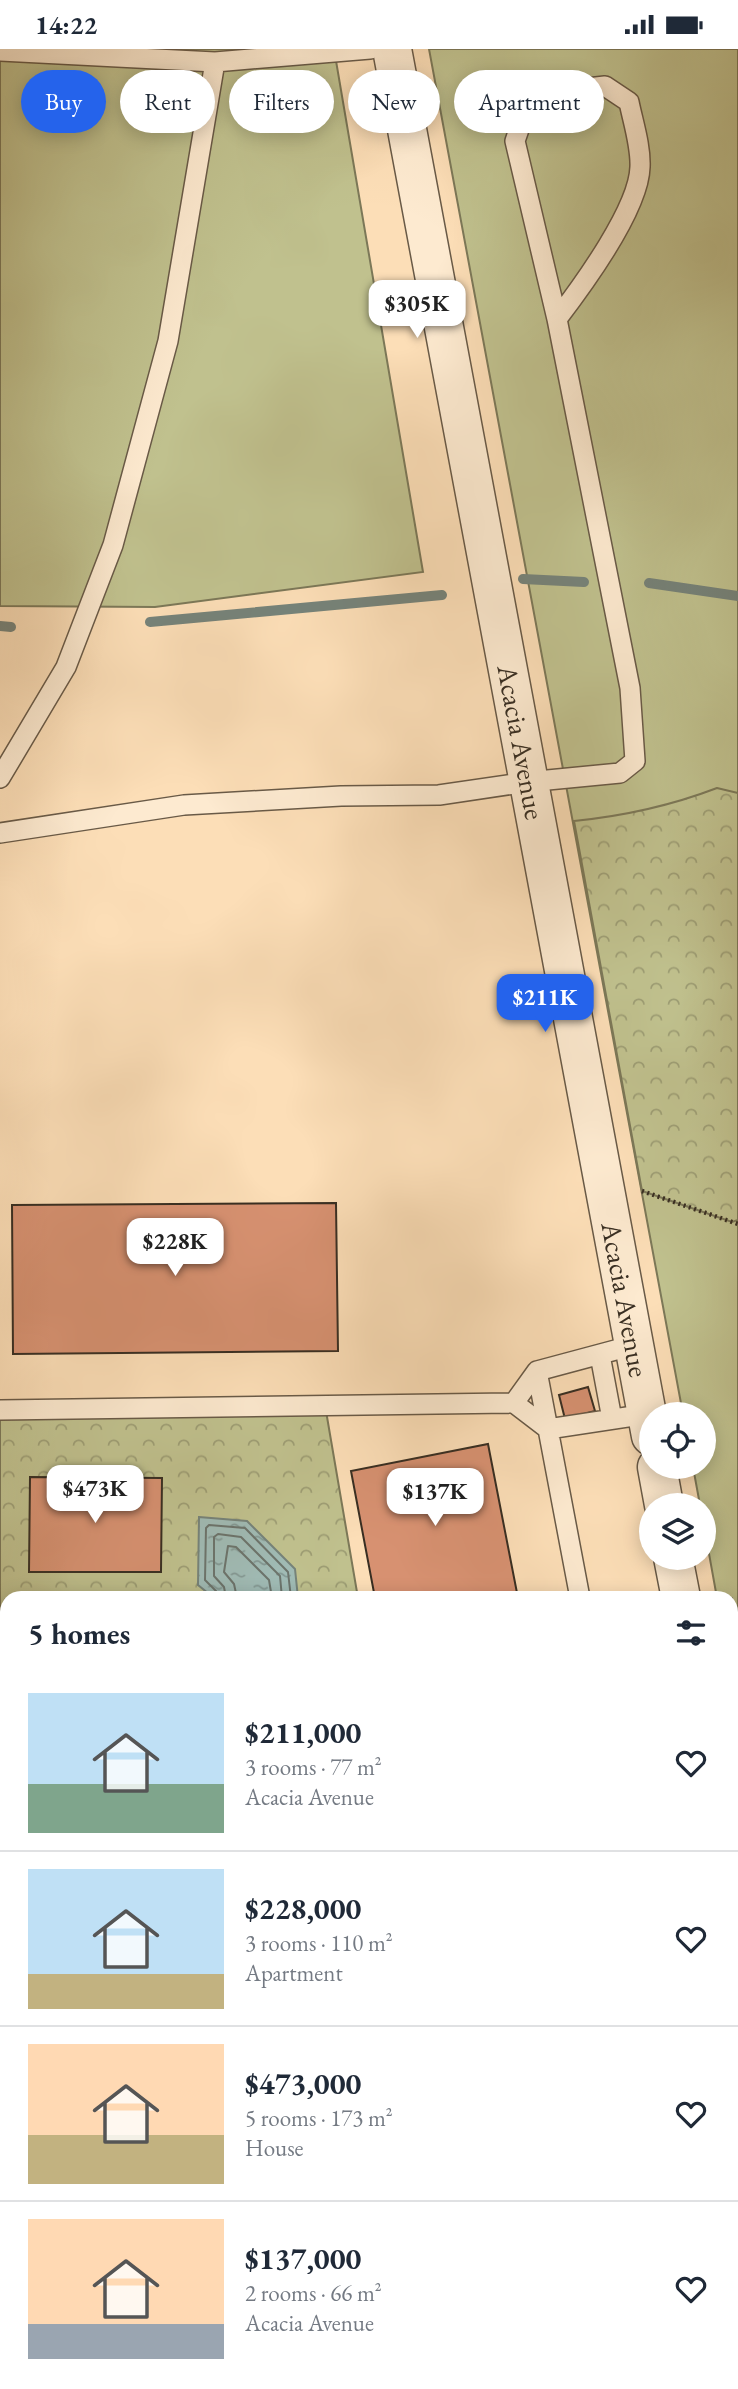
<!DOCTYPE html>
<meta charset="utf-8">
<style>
body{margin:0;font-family:"EB Garamond",serif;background:#f6f6f7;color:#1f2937;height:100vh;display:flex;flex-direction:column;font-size:26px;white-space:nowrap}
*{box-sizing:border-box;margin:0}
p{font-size:23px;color:#747a83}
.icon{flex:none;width:38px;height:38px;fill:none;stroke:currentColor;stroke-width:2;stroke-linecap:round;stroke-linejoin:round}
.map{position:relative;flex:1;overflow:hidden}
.sheet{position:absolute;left:0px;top:1542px;width:738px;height:800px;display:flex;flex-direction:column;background:#fff;border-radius:21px 21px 0 0;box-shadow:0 4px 18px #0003}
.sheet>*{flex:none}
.banner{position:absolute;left:21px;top:21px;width:696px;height:63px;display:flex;gap:14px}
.buttons{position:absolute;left:639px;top:1353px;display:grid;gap:14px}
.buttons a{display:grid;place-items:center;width:77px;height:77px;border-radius:50%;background:#fff;box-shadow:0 4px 18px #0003;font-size:35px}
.price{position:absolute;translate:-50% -60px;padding:0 16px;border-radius:14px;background:#fff;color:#222;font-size:23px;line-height:46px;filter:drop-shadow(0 2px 4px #0008)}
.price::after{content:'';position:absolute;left:50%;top:42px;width:21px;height:16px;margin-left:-10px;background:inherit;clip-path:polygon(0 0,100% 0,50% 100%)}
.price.active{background:#2563eb;color:#fff}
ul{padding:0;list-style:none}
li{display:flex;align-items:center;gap:21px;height:175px;padding:0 28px}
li+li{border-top:2px solid #e0e1e3}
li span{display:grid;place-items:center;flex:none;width:196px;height:140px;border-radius:0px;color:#555}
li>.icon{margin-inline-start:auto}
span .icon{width:84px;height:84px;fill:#fffc;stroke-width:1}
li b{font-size:30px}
h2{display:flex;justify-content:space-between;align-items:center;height:84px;padding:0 28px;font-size:30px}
.tag{padding:0 24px;border-radius:32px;background:#fff;box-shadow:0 4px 18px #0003;font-size:24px;line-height:63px}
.tag.active{background:#2563eb;color:#fff}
.status{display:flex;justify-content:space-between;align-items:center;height:49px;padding:0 35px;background:#fff;direction:ltr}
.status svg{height:19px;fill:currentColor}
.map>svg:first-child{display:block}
</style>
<div class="status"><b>14:22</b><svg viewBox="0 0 49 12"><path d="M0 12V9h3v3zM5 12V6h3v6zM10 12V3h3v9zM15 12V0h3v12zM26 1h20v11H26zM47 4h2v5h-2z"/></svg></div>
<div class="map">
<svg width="738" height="2340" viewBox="0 0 738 2340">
<defs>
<pattern id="forest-crowns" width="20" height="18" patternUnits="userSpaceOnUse" patternTransform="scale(1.75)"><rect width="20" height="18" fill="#c0c18e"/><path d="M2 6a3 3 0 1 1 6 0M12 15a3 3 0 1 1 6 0" fill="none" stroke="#9d9d74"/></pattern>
<pattern id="water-ripples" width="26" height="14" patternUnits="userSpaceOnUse" patternTransform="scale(1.75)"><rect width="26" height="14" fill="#a0bbb5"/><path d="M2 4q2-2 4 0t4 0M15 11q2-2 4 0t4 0" fill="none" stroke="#839893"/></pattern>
</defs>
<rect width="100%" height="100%" fill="#fcdeb7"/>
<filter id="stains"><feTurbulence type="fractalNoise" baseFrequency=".00286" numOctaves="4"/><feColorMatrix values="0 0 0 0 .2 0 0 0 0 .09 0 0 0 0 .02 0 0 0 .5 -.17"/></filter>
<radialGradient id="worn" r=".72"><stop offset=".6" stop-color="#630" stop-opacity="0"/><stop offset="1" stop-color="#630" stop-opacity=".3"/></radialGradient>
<path fill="#c0c18e" stroke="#7c7858" stroke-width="2" d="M0,0H334L423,523L155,558L0,557Z
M429,0H738V1636L733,1637L732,1630V1549H717L704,1477V1456H700L693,1418H704V1365H683Z"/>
<path fill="url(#forest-crowns)" stroke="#7c7858" stroke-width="2" d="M717,739L738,744V1171L732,1173L642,1142L574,772C624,767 670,757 717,739Z
M326,1362L358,1549H7V1726L0,1727V1368Z
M38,2334H296L297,2340H14Z"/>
<path fill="url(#water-ripples)" stroke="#76837a" stroke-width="2" d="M199,1468L247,1472L295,1520L298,1549H214L198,1536Z"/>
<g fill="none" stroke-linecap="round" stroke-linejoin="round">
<path stroke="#6c746c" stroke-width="2" d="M217,1549L216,1542L205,1531L206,1479L209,1476L245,1479L288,1523L291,1549
M226,1549L224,1538L214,1527V1488L218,1485L241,1488L280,1527L282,1549
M237,1549L234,1535L224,1523L228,1497L236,1498L269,1531L272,1549"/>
<path stroke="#76837a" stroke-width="10" d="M523,530L584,533
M649,534L738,547
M150,573L442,546
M0,577L11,578"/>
</g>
<path fill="#d79171" stroke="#382e22" stroke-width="2" d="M336,1154L338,1302L13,1305L12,1156Z
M588,1338L595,1362L565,1370L559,1346Z
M488,1395L518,1549H375L351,1422Z
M30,1428L162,1429L161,1523H29Z
M732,2255L738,2288V2340H597L596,2334H732Z
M326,2334H484L485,2340H327Z"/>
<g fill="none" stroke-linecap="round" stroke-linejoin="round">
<defs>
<path id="service" d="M0,2L215,13
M0,729L66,618L113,496L168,292L215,13L370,0
M0,784L184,756L341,747L439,746L527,733L620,724L635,712L630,639L557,270C583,236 639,159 640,118C641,97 633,73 629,53L605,37L543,44L526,60L515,92L557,270
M600,1306L612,1370
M537,1322L580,1549
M514,1354L537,1322L634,1296
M0,1361L514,1354L548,1380L647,1365
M732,1694L738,1693
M0,1978L7,1977"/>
<g id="tertiary">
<path id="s1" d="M392,0L651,1387"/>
<path d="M657,1418L664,1456"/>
<path d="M673,1508L681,1549"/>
<path d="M732,1826L738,1862"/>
</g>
</defs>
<use href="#service" stroke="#695a47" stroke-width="22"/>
<use href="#tertiary" stroke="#695a47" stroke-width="41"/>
<path stroke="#382e22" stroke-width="4.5" stroke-dasharray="2 3.5" stroke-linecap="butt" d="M642,1142L738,1175"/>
<use href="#service" stroke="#fdead0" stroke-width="19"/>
<use href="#tertiary" stroke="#fdead0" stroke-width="38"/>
</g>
<g text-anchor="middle" stroke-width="7" stroke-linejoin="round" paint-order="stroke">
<g font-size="28" fill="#382e22" stroke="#fdead0">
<text dy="10" stroke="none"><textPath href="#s1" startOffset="705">Acacia Avenue</textPath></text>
<text dy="10" stroke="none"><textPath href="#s1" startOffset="1272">Acacia Avenue</textPath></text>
</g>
</g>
<rect width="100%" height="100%" filter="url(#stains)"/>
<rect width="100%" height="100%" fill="url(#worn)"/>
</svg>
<div class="buttons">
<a><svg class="icon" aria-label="locate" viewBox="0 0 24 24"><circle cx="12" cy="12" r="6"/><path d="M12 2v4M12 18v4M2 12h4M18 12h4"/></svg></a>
<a><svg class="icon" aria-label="layers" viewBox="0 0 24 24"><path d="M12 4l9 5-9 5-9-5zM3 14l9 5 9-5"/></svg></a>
</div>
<b class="price" style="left:417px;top:291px">$305K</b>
<b class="price active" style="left:545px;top:985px">$211K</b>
<b class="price" style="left:175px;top:1229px">$228K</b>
<b class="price" style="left:95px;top:1476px">$473K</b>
<b class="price" style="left:435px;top:1479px">$137K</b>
<div class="banner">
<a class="tag active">Buy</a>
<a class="tag">Rent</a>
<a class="tag">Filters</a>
<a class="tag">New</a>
<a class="tag">Apartment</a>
</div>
<section class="sheet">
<h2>5 homes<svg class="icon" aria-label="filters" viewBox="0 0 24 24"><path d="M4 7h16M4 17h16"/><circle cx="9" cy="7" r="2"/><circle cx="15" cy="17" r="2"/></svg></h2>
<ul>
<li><span style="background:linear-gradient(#bfe0f5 65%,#7fa58c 0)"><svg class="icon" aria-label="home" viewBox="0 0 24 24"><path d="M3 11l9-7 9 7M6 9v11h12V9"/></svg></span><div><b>$211,000</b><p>3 rooms · 77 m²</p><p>Acacia Avenue</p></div><svg class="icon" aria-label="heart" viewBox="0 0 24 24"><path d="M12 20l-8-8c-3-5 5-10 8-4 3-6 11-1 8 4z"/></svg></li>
<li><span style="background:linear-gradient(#bfe0f5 75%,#c2b280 0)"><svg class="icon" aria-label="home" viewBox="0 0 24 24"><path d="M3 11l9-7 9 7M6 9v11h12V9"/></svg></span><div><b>$228,000</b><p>3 rooms · 110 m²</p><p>Apartment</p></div><svg class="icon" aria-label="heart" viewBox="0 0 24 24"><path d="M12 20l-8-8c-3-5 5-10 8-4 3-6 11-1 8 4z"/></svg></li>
<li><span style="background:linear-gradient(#ffd9b3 65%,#c2b280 0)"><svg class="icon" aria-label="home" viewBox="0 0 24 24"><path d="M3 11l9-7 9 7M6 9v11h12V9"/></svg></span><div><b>$473,000</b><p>5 rooms · 173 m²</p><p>House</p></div><svg class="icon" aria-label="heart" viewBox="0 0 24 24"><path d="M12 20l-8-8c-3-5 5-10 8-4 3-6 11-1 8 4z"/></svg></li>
<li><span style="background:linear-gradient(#ffd9b3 75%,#9aa5b1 0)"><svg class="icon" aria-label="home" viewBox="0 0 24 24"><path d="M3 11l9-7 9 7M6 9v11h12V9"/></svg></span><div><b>$137,000</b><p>2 rooms · 66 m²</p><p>Acacia Avenue</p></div><svg class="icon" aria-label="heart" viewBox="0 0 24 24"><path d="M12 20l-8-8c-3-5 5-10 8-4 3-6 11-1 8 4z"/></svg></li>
</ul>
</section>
</div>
